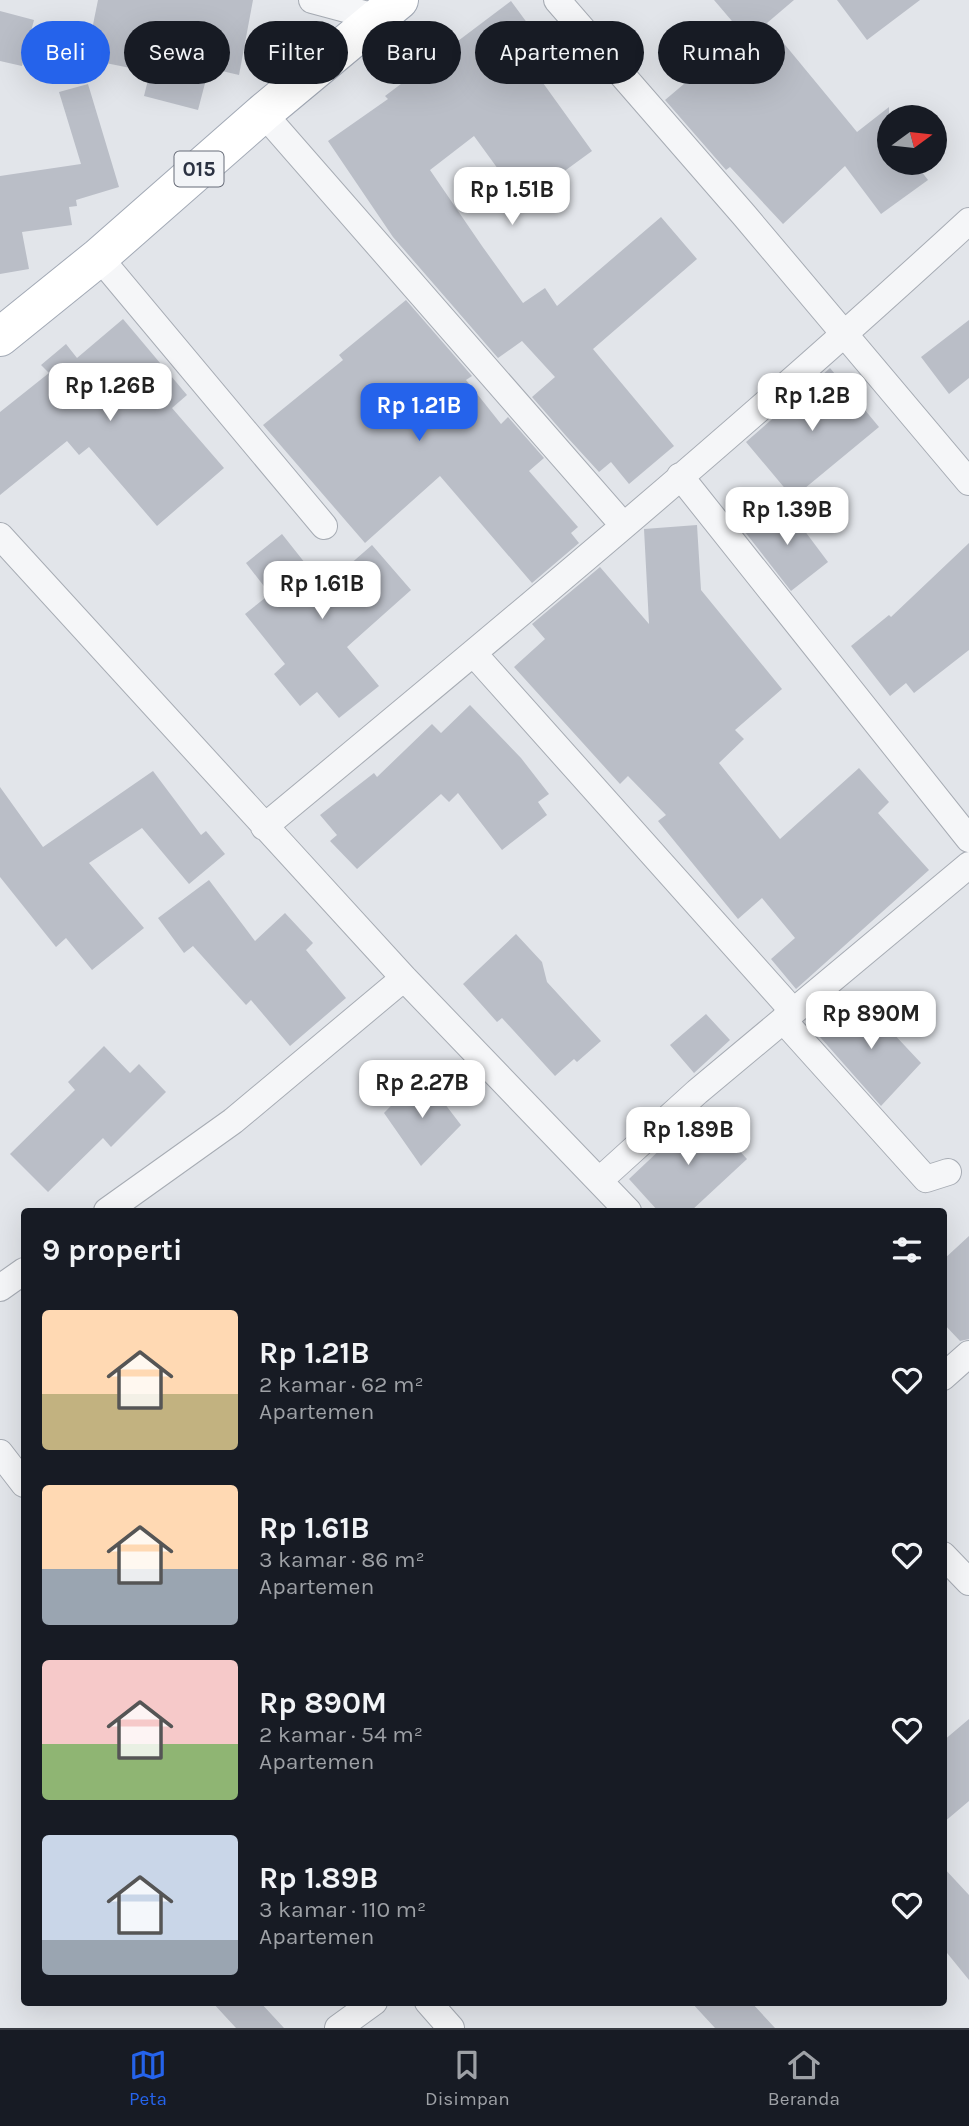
<!DOCTYPE html>
<html lang="id">
<meta charset="utf-8">
<style>
body{margin:0;font-family:Karla,sans-serif;background:#242831;color:#f1f3f6;height:100vh;display:flex;flex-direction:column;font-size:26px;white-space:nowrap}
*{box-sizing:border-box;margin:0}
p{font-size:23px;color:#9ea1a6}
.icon{flex:none;width:38px;height:38px;fill:none;stroke:currentColor;stroke-width:2;stroke-linecap:round;stroke-linejoin:round}
.map{position:relative;flex:1;overflow:hidden}
.side{position:absolute;left:21px;top:1208px;width:926px;height:798px;display:flex;flex-direction:column;background:#171b24;border-radius:7px;box-shadow:0 7px 28px #0002}
.side>*{flex:none}
.hud{position:absolute;left:21px;top:21px;width:928px;height:63px;display:flex;gap:14px}
.needle{width:46px;rotate:75deg}
.controls{position:absolute;left:877px;top:105px;display:grid;gap:14px}
.controls a{display:grid;place-items:center;width:70px;height:70px;border-radius:50%;background:#171b24;box-shadow:0 7px 28px #0002;font-size:35px}
.price{position:absolute;translate:-50% -60px;padding:0 16px;border-radius:14px;background:#fff;color:#222;font-size:23px;line-height:46px;filter:drop-shadow(0 2px 4px #0008)}
.price::after{content:'';position:absolute;left:50%;top:42px;width:21px;height:16px;margin-left:-10px;background:inherit;clip-path:polygon(0 0,100% 0,50% 100%)}
.price.selected{background:#2563eb;color:#fff}
ul{padding:0;list-style:none}
li{display:flex;align-items:center;gap:21px;height:175px;padding:0 21px}
li span{display:grid;place-items:center;flex:none;width:196px;height:140px;border-radius:7px;color:#555}
li>.icon{margin-inline-start:auto}
span .icon{width:84px;height:84px;fill:#fffc;stroke-width:1}
li b{font-size:30px}
h2{display:flex;justify-content:space-between;align-items:center;height:84px;padding:0 21px;font-size:30px}
.chip{padding:0 24px;border-radius:32px;background:#171b24;box-shadow:0 7px 28px #0002;font-size:24px;line-height:63px}
.chip.selected{background:#2563eb;color:#fff}
.tab-bar{display:flex;justify-content:space-around;align-items:center;height:98px;border-top:2px solid #363941;background:#171b24;font-size:19px;color:#9ea1a6}
.tab-bar a{display:grid;justify-items:center;gap:4px}
.tab-bar .selected{color:#2563eb}
.map>svg:first-child{display:block}
</style>
<div class="map">
<svg width="969" height="2028" viewBox="0 0 969 2028">
<rect width="100%" height="100%" fill="#e2e5ea"/>
<path fill="#babec7" d="M98,0H253L239,75L209,68L198,110L144,96L150,72L86,59Z
M714,0H794L767,23L857,132L889,107V163H915L928,180L881,214L845,166L783,224L730,167L726,170L665,100L743,34Z
M837,0H920L867,40Z
M511,1L556,62L538,76L592,151L522,202L474,136L430,170L482,246L523,303L545,288L557,306L661,217L697,259L593,349L674,446L629,484L611,462L599,472L567,437L532,397L555,377L522,341L498,358L393,237L328,141L388,99L385,96Z
M0,11L34,20L22,66L0,61Z
M88,84L119,187L76,200L77,206L69,207L72,225L22,232L29,269L0,274V176L81,164L59,92Z
M406,300L472,376L466,380L501,424L508,417L544,458L529,471L578,527L571,533L579,543L532,583L440,476L365,543L263,425L343,360L339,355Z
M123,319L187,395L172,408L224,468L157,526L89,447L79,455L67,441L0,495V412L49,373L41,365L66,344L77,358Z
M969,320V378L949,394L921,357Z
M830,368L879,427L793,498L746,442Z
M783,502L828,562L791,591L745,532Z
M697,525L701,590L782,689L735,730L744,739L719,763L780,839L859,768L889,802L878,813L929,870L796,989L771,959L795,938L762,898L738,919L658,821L666,815L628,776L620,784L514,667L545,639L532,624L600,567L649,624L644,529Z
M282,534L324,587L372,545L411,590L347,647L379,686L339,718L317,692L300,706L274,674L285,664L245,614L270,594L246,563Z
M969,543V650L914,693L906,683L890,696L851,646L889,615L891,617Z
M470,705L521,758L549,794L538,802L547,815L502,850L458,793L449,802L441,794L357,869L330,841L337,835L320,815L374,773L377,777L432,724L441,733Z
M153,771L201,835L206,831L225,854L189,884L142,828L89,863L144,928L92,970L66,938L56,947L0,877V787L43,847Z
M209,880L255,941L285,913L313,943L306,950L346,998L290,1046L251,1000L246,1005L193,946L184,953L158,918Z
M516,934L542,962L547,982L601,1041L577,1062L574,1059L555,1076L502,1018L497,1022L463,984Z
M860,998L921,1063L881,1106L820,1037Z
M706,1014L730,1040L694,1073L670,1045Z
M104,1046L130,1073L139,1064L166,1092L111,1147L103,1138L48,1192L10,1154L75,1090L68,1082Z
M422,1074L461,1125L421,1166L384,1113Z
M702,1110L747,1159L691,1211H658L629,1179Z
M969,1236V1339L960,1341L943,1323V1260Z
M969,1719V1801L943,1823V1741Z
M943,1867L969,1895V1980L943,1948Z
M212,2002H260L284,2028H236Z
M691,2002H751L775,2028H715Z"/>
<g fill="none" stroke-linecap="round" stroke-linejoin="round">
<defs>
<path id="street" d="M312,0L379,18
M557,0L744,215L969,482
M263,113L623,525
M99,257L324,526
M680,476L969,839
M0,536L404,978L628,1211
M474,654L793,1011
M264,827C502,630 741,431 969,221
M783,1020L926,1179L948,1172
M601,1179L697,1092L969,865
M107,1211L233,1121L404,978
M0,1288L24,1271
M943,1377L969,1354
M0,1453L24,1484
M943,1555L969,1582
M428,2002L451,2028
M338,2028L374,2002"/>
<path id="primary" d="M0,337L99,257L263,113L399,0"/>
</defs>
<use href="#street" stroke="#a7acb4" stroke-width="28"/>
<use href="#primary" stroke="#a2a9b5" stroke-width="40"/>
<use href="#street" stroke="#f5f6f8" stroke-width="26"/>
<use href="#primary" stroke="#fff" stroke-width="38"/>
</g>
<g text-anchor="middle" stroke-width="5" stroke-linejoin="round" paint-order="stroke">
<rect fill="#f2f4f7" stroke="#676c78" stroke-width="2" x="174.5" y="151.5" width="49" height="35" rx="5"/>
<g font-size="21" font-weight="bold" fill="#2b3242">
<text x="199" y="176">015</text>
</g>
</g>
</svg>
<div class="controls">
<a><svg class="needle" viewBox="-14 -14 28 28"><path d="M0-13l5 13h-10z" fill="#e53935"/><path d="M0 13l5-13h-10z" fill="#9ea1a6"/></svg></a>
</div>
<b class="price" style="left:512px;top:227px">Rp 1.51B</b>
<b class="price" style="left:110px;top:423px">Rp 1.26B</b>
<b class="price" style="left:812px;top:433px">Rp 1.2B</b>
<b class="price selected" style="left:419px;top:443px">Rp 1.21B</b>
<b class="price" style="left:787px;top:547px">Rp 1.39B</b>
<b class="price" style="left:322px;top:621px">Rp 1.61B</b>
<b class="price" style="left:871px;top:1051px">Rp 890M</b>
<b class="price" style="left:422px;top:1120px">Rp 2.27B</b>
<b class="price" style="left:688px;top:1167px">Rp 1.89B</b>
<div class="hud">
<a class="chip selected">Beli</a>
<a class="chip">Sewa</a>
<a class="chip">Filter</a>
<a class="chip">Baru</a>
<a class="chip">Apartemen</a>
<a class="chip">Rumah</a>
</div>
<section class="side">
<h2>9 properti<svg class="icon" aria-label="filters" viewBox="0 0 24 24"><path d="M4 7h16M4 17h16"/><circle cx="9" cy="7" r="2"/><circle cx="15" cy="17" r="2"/></svg></h2>
<ul>
<li><span style="background:linear-gradient(#ffd9b3 60%,#c2b280 0)"><svg class="icon" aria-label="home" viewBox="0 0 24 24"><path d="M3 11l9-7 9 7M6 9v11h12V9"/></svg></span><div><b>Rp 1.21B</b><p>2 kamar · 62 m²</p><p>Apartemen</p></div><svg class="icon" aria-label="heart" viewBox="0 0 24 24"><path d="M12 20l-8-8c-3-5 5-10 8-4 3-6 11-1 8 4z"/></svg></li>
<li><span style="background:linear-gradient(#ffd9b3 60%,#9aa5b1 0)"><svg class="icon" aria-label="home" viewBox="0 0 24 24"><path d="M3 11l9-7 9 7M6 9v11h12V9"/></svg></span><div><b>Rp 1.61B</b><p>3 kamar · 86 m²</p><p>Apartemen</p></div><svg class="icon" aria-label="heart" viewBox="0 0 24 24"><path d="M12 20l-8-8c-3-5 5-10 8-4 3-6 11-1 8 4z"/></svg></li>
<li><span style="background:linear-gradient(#f6c9c9 60%,#8fb573 0)"><svg class="icon" aria-label="home" viewBox="0 0 24 24"><path d="M3 11l9-7 9 7M6 9v11h12V9"/></svg></span><div><b>Rp 890M</b><p>2 kamar · 54 m²</p><p>Apartemen</p></div><svg class="icon" aria-label="heart" viewBox="0 0 24 24"><path d="M12 20l-8-8c-3-5 5-10 8-4 3-6 11-1 8 4z"/></svg></li>
<li><span style="background:linear-gradient(#c9d6e8 75%,#9aa5b1 0)"><svg class="icon" aria-label="home" viewBox="0 0 24 24"><path d="M3 11l9-7 9 7M6 9v11h12V9"/></svg></span><div><b>Rp 1.89B</b><p>3 kamar · 110 m²</p><p>Apartemen</p></div><svg class="icon" aria-label="heart" viewBox="0 0 24 24"><path d="M12 20l-8-8c-3-5 5-10 8-4 3-6 11-1 8 4z"/></svg></li>
</ul>
</section>
</div>
<nav class="tab-bar">
<a class="selected"><svg class="icon" aria-label="map" viewBox="0 0 24 24"><path d="M3 6l6-2 6 2 6-2v14l-6 2-6-2-6 2zM9 4v14M15 6v14"/></svg>Peta</a>
<a><svg class="icon" aria-label="saved" viewBox="0 0 24 24"><path d="M7 4h10v16l-5-4-5 4z"/></svg>Disimpan</a>
<a><svg class="icon" aria-label="home" viewBox="0 0 24 24"><path d="M3 11l9-7 9 7M6 9v11h12V9"/></svg>Beranda</a>
</nav>
